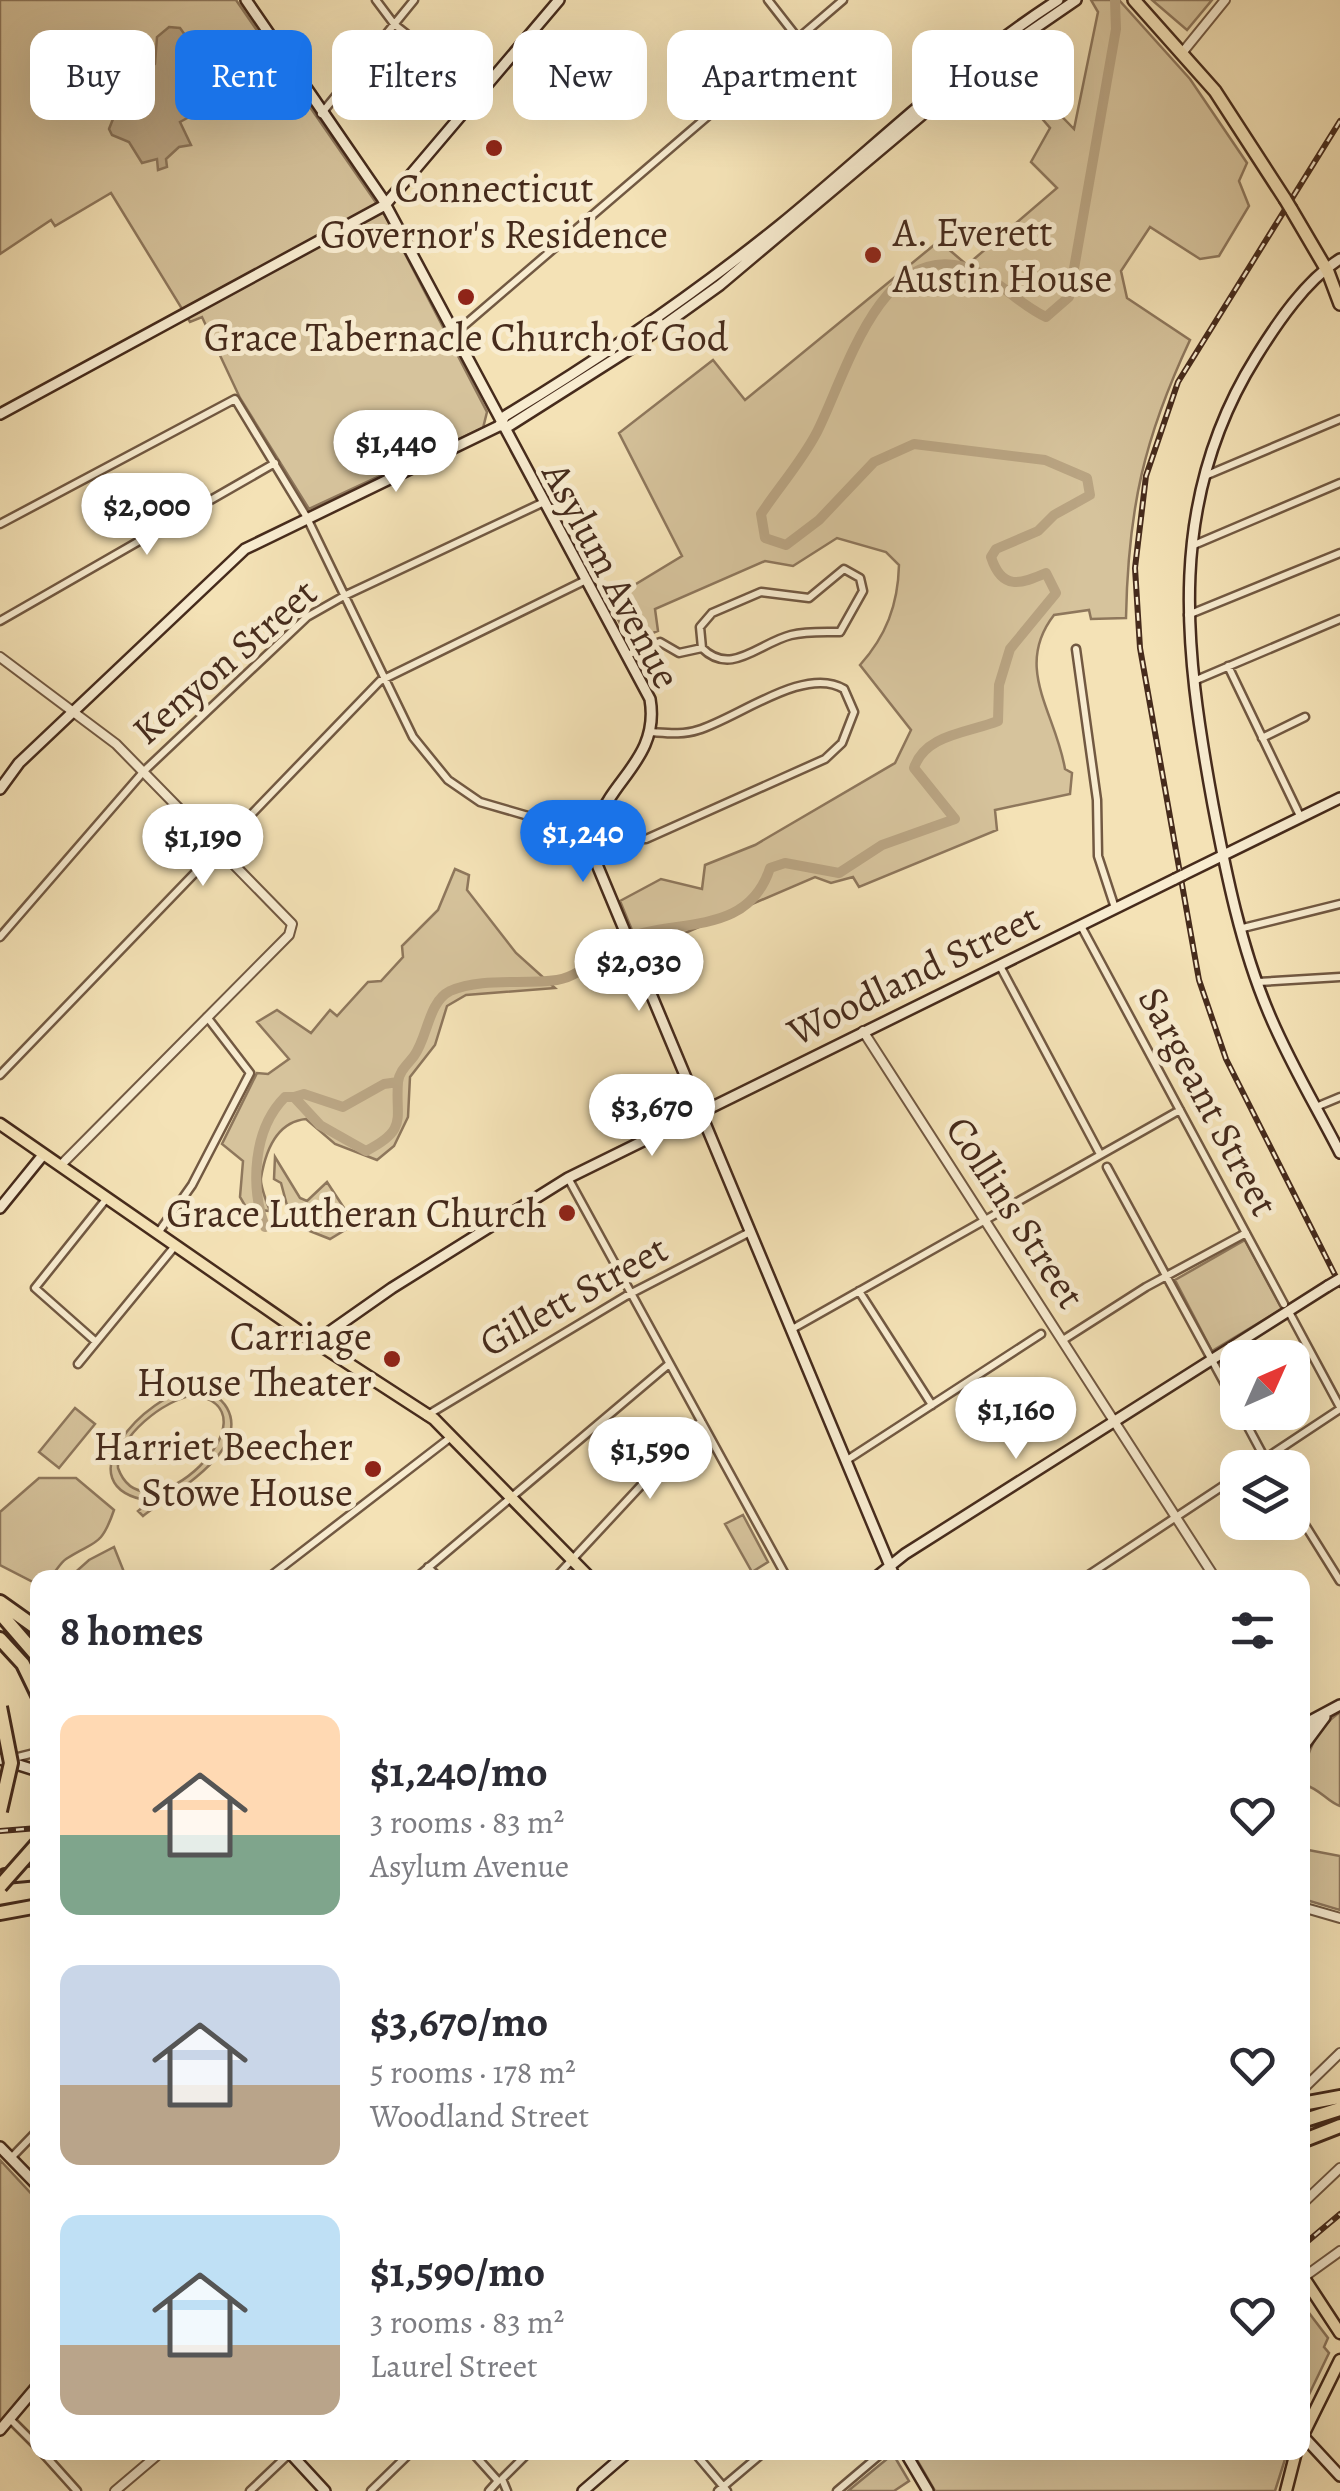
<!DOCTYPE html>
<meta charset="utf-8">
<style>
body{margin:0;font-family:Alegreya,serif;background:#f2f2f3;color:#2b2b33;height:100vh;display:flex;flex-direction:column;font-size:38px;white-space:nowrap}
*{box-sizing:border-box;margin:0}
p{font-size:32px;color:#7c7c81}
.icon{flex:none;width:55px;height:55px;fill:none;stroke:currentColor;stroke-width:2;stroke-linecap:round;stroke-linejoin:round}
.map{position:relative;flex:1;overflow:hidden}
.sheet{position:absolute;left:30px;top:1570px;width:1280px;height:890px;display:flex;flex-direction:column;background:#fff;border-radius:20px;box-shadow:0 10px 40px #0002}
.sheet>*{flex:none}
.top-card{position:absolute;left:30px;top:30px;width:1280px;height:90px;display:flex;gap:20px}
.needle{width:65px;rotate:45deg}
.buttons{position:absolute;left:1220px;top:1340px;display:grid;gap:20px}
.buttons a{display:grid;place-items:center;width:90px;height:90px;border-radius:20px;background:#fff;box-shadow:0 10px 40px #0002;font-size:50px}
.price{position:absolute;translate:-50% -85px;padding:0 22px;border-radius:35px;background:#fff;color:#222;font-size:32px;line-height:65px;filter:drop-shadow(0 2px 5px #0008)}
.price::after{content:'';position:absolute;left:50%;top:60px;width:30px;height:22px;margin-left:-15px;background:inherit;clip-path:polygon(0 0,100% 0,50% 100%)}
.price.on{background:#1a73e8;color:#fff}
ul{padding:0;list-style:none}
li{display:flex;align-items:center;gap:30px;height:250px;padding:0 30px}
li span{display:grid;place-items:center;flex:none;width:280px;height:200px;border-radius:20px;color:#555}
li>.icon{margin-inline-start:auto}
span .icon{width:120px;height:120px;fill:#fffc;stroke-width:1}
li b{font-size:42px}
h2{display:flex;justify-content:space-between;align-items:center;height:120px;padding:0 30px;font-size:42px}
.pill{padding:0 35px;border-radius:20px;background:#fff;box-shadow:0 10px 40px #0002;font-size:35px;line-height:90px}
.pill.on{background:#1a73e8;color:#fff}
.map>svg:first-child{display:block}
</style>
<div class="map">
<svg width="1340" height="2491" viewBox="0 0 1340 2491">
<rect width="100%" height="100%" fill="#f4e2b6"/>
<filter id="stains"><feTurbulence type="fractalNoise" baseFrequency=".002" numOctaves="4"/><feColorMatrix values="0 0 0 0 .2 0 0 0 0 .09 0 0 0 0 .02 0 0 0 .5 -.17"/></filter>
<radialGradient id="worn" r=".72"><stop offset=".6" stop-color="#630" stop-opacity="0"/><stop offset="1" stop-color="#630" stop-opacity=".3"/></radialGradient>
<path fill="#d6c39c" stroke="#8e775c" stroke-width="2.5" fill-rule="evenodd" d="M0,0H236L386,217L487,412L483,428L309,509L240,398L202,317L190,322L111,193L55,226L51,220L0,254Z
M1091,0H1119L1190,79L1247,163L1239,181L1249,206L1219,256L1200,259L1150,227L1121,271L1127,298L1190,340C1144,438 1128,509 1126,618L1091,619L1089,610L1054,615C1013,668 1056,713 1065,769L1072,773L1070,794L995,810L997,830L859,887L853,877L831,883L815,877L641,952L620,901L661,879L702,889L705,865L755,845L895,763L911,730L860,665C886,636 898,605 899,565L886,552L837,538L793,566L765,561L655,609L658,631L630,642L608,601L682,556L619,433L713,360L745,400L939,241L967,265L1057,188L1031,162L1050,128L996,65L1008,61L1074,129L1098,12Z
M1152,0H1212L1187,30Z
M455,869L469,875L467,890L516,953L555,988L466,995L447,1006L435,1045L410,1077L408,1117L394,1146L377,1160L335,1144L306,1119C275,1122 265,1154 261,1178C260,1186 267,1203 270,1211L247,1209L240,1197L243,1161L222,1144L257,1073L268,1074L289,1059L257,1022L277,1010L311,1033L330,1010L337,1016L368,982L381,981L403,957L402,946L438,910Z
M275,1157L300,1198L307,1201L327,1182L350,1217L349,1222L338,1206L331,1216L345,1230L330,1239L292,1224L281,1183L274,1179Z
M1245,1240L1282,1309L1212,1351L1175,1280Z
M195,1389C208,1391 220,1396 227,1408C251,1451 171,1494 143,1516L138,1511L150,1501C60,1487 146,1392 195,1389ZM194,1395C283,1410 146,1545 118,1468C116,1437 165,1399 194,1395Z
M75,1408L95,1424L59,1468L39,1452Z
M39,1478H76L114,1510C101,1548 95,1540 66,1559C60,1563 56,1572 50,1577L38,1578L37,1584L0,1565V1512Z
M743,1515L768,1562L752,1572L725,1524Z
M114,1547L126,1577H70L89,1560Z
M1340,1712V1806C1326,1801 1322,1790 1303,1784C1305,1754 1315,1730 1340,1712Z
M1303,1849L1340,1856V1910L1303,1899Z
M0,2160L37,2200L38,2377L0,2422Z
M1303,2305L1328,2338L1324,2347L1329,2353L1303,2407Z
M913,2453H1287L1275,2491H935Z
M893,2454L909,2481L894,2491H848Z"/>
<path fill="#b9a482" stroke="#8b7459" stroke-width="2.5" d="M169,27L180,28L197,52C196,80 175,85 189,117L180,122L191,145L179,147L166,159L167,167L158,170L157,159L142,163L129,142L112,135L109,129L115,114L111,118L100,107L82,106L71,116L60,113L57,105L74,86L90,99L137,92L142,75L155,64L157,37Z"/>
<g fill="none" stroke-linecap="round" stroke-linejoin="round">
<path stroke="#b9a482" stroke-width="10" d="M294,1097L304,1094L343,1107L384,1084L398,1082
M265,1227C250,1186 253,1129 285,1097H294L320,1125L366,1151C409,1129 395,1119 398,1082C399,1071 408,1064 414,1056C428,1037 428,1002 450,991C482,977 523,985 557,980C582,976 595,956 615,944C664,914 746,943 770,868L785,863L839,873L882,845L955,819L914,768C925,734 968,733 998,721L999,685L1010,649L1056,593L1046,573C1021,584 1002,591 991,557L996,549L1038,531L1054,515L1090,495L1087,478L1045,460L914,444L874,462L819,520L786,545L765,538L761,514C779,487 802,461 817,432C844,379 877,254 954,265C993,270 1013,302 1046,317L1069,297L1116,29L1115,0"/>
<defs>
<path id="minor" d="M376,0L394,24L481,93
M768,0L800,41
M321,114L414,0
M453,335L843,0
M1205,476L1340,419
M0,524L235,399L306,516L413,737L448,780L480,802L566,827L593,839H646L825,759L842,743L854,712L844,689C805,665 738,718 698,730C683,735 667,733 651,732
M1194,545L1340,483
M1188,615L1340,553
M0,621L275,463
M1076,649L1097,800L1098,856L1115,908
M627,655L660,642L679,653L702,648C731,677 759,643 791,635C806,631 824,632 840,632L863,591L860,578L844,569L809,598L761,592L712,613L700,627L702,648
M1228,666L1301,818
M1194,681L1340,619
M1262,738L1305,717
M1081,926L1284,1304
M1243,928L1340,904
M0,937L144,771L307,617L344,596L542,503
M1000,966L1100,1154
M1258,982L1340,977
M0,1075L380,681L584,581
M1316,1107L1340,1097
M1107,1167L1238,1408
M568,1178L787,1578
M158,1233L192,1185L250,1073L207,1017
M859,1291L932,1405
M1289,1312L1340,1407
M794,1328L1180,1110
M1063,1340L1146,1287L1246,1233
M96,1342L35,1288L107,1198
M78,1364L175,1246
M1240,1412L1270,1468
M426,1416L626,1296L750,1232
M847,1460L1041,1334
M1251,1468L1340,1409
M1292,1504L1340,1581
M428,1567L439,1578
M268,1578L451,1437
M416,1578L669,1364
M555,1578L701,1421
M1084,1578L1238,1476
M10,1759L38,1752
M11,2158L38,2130
M10,2419L38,2447
M42,2452L77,2491
M472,2452L498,2481L489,2491
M694,2452L727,2491
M250,2491L291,2452
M371,2491L411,2452
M507,2491L502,2479L529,2452
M718,2491L764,2452
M837,2491L883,2452"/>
<path id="tertiary" d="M1182,53L1225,0
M0,657L116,744L292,924L289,935L60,1166
M863,1031L1215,1578
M1302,1907L1340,1918
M1302,2090L1340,2053
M1302,2204L1340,2168
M1304,2277L1340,2251
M115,2491L161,2452"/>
<path id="secondary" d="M246,0L382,198L650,699C663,774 577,790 598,867L895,1578
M1340,259C1306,280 1277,323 1256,357C1166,501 1184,647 1213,805C1226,873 1241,947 1268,1011C1288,1060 1316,1106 1340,1153
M0,414L385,205L559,0
M499,426L505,416C601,358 693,295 780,225C873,149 957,65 1058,0
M0,789L19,763L245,549L499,426H509L635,346L720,285L980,66L1076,0
M1183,875L1340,798
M0,1208L43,1155
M315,1342L392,1288L568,1178L1175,879
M875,1578L905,1554L1328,1286
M1302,1734L1312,1720L1340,1705
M1302,1748L1325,1717
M0,1759L38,1771
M0,2147L38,2186
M0,2430L38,2385
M1303,2436L1340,2476
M289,2452L325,2491
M905,2452L928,2491
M583,2491L628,2452"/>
<path id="primary" d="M0,1124L306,1336L434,1419L590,1578
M1302,2275L1340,2333
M1302,2437L1340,2360
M1286,2491L1296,2452"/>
<path id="trunk" d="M1134,0L1215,91L1285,199
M1291,209L1328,272L1340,304"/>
<path id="motorway" d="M0,1602L38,1629
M0,1613L38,1657
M0,1639L23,1664L38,1695
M5,1876L38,1873
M0,1913L38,1906
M1302,2104L1340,2097
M1302,2121L1340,2109
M1302,2141L1340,2126"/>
</defs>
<use href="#minor" stroke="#725942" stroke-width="11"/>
<use href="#tertiary" stroke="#725942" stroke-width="12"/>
<use href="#secondary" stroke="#462b1c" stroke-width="14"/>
<use href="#primary" stroke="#462b1c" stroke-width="15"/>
<use href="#trunk" stroke="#462b1c" stroke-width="16"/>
<use href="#motorway" stroke="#462b1c" stroke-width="18"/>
<use href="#minor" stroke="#f8ecd0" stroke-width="6"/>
<use href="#tertiary" stroke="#f8ecd0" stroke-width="8"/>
<use href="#secondary" stroke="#f8ecd0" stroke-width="9"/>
<use href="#primary" stroke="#f4e2b6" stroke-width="10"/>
<use href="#trunk" stroke="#f4e2b6" stroke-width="11"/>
<use href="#motorway" stroke="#f4e2b6" stroke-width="12"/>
<defs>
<path id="rail" d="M1340,121L1178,382L1146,476L1135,568L1140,648L1199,980L1226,1059L1340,1285
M0,1831L38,1828
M1302,2246L1340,2214"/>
</defs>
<use href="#rail" stroke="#462b1c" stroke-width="6"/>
<use href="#rail" stroke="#f8ecd0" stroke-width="2.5" stroke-dasharray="8" stroke-linecap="butt"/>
<defs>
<path id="secondary-bridge" d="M1175,879L1183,875
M1328,1286L1340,1279"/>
<path id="trunk-bridge" d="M1285,199L1291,209"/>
<path id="motorway-bridge" d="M0,1707L11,1763L0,1811
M0,1886L38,1843"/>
</defs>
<use href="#secondary-bridge" stroke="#462b1c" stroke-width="14" stroke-linecap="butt"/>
<use href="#trunk-bridge" stroke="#462b1c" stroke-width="16" stroke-linecap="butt"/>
<use href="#motorway-bridge" stroke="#462b1c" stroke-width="18" stroke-linecap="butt"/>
<use href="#secondary-bridge" stroke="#f8ecd0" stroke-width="9"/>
<use href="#trunk-bridge" stroke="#f4e2b6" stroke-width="11"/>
<use href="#motorway-bridge" stroke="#f4e2b6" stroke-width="12"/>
</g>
<g fill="#8f2418" stroke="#f8ecd0" stroke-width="4">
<circle cx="494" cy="148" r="10"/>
<circle cx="873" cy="255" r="10"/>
<circle cx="466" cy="297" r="10"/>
<circle cx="567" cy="1213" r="10"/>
<circle cx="392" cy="1359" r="10"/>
<circle cx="373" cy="1469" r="10"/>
</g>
<g text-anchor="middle" stroke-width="10" stroke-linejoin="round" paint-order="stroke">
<g font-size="40" fill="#462b1c" stroke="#f8ecd0" text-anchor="end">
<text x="494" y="202" text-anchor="middle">Connecticut<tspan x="494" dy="46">Governor's Residence</tspan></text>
<text x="893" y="246" text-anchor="start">A. Everett<tspan x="893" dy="46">Austin House</tspan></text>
<text x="466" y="351" text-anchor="middle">Grace Tabernacle Church of God</text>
<text x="547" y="1227">Grace Lutheran Church</text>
<text x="372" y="1350">Carriage<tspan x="372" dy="46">House Theater</tspan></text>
<text x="353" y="1460">Harriet Beecher<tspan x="353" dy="46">Stowe House</tspan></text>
</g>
<g font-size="40" fill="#462b1c" stroke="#f8ecd0">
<text transform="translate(612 575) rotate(62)" y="14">Asylum Avenue</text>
<text transform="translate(224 661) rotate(-41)" y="14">Kenyon Street</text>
<text transform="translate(913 974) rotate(-26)" y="14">Woodland Street</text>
<text transform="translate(1209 1101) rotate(62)" y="14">Sargeant Street</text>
<text transform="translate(1016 1212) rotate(57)" y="14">Collins Street</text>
<text transform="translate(573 1295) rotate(-29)" y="14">Gillett Street</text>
</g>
</g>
<rect width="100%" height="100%" filter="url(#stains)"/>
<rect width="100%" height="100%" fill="url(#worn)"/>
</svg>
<div class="buttons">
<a><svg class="needle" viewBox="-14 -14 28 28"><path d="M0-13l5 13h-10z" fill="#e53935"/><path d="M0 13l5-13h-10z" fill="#7c7c81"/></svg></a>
<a><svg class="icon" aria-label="layers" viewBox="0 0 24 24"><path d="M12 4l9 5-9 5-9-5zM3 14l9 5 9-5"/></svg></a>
</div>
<b class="price" style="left:396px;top:495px">$1,440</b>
<b class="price" style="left:147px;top:558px">$2,000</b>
<b class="price on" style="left:583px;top:885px">$1,240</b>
<b class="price" style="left:203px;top:889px">$1,190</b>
<b class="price" style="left:639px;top:1014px">$2,030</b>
<b class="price" style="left:652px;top:1159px">$3,670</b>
<b class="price" style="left:1016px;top:1462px">$1,160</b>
<b class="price" style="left:650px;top:1502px">$1,590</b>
<div class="top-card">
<a class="pill">Buy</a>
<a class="pill on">Rent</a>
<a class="pill">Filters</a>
<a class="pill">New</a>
<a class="pill">Apartment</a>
<a class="pill">House</a>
</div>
<section class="sheet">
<h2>8 homes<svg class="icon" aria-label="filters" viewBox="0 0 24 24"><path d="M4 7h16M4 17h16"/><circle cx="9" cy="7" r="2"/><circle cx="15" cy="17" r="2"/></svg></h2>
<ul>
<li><span style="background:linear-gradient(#ffd9b3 60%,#7fa58c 0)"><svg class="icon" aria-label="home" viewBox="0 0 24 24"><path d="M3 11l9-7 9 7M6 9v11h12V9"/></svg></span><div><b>$1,240/mo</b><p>3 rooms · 83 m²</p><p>Asylum Avenue</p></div><svg class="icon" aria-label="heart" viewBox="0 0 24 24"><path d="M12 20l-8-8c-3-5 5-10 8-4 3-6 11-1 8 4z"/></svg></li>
<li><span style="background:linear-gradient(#c9d6e8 60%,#b9a48a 0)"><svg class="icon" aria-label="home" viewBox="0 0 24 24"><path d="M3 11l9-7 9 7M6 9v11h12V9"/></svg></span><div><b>$3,670/mo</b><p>5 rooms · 178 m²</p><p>Woodland Street</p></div><svg class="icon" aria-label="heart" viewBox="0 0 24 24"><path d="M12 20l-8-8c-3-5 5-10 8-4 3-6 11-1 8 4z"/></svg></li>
<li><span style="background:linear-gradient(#bfe0f5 65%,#b9a48a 0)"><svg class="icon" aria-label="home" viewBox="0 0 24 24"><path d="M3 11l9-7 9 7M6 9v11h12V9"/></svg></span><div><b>$1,590/mo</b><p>3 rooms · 83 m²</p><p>Laurel Street</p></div><svg class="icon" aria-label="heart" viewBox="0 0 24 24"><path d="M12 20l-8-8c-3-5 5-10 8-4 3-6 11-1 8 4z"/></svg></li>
</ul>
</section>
</div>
